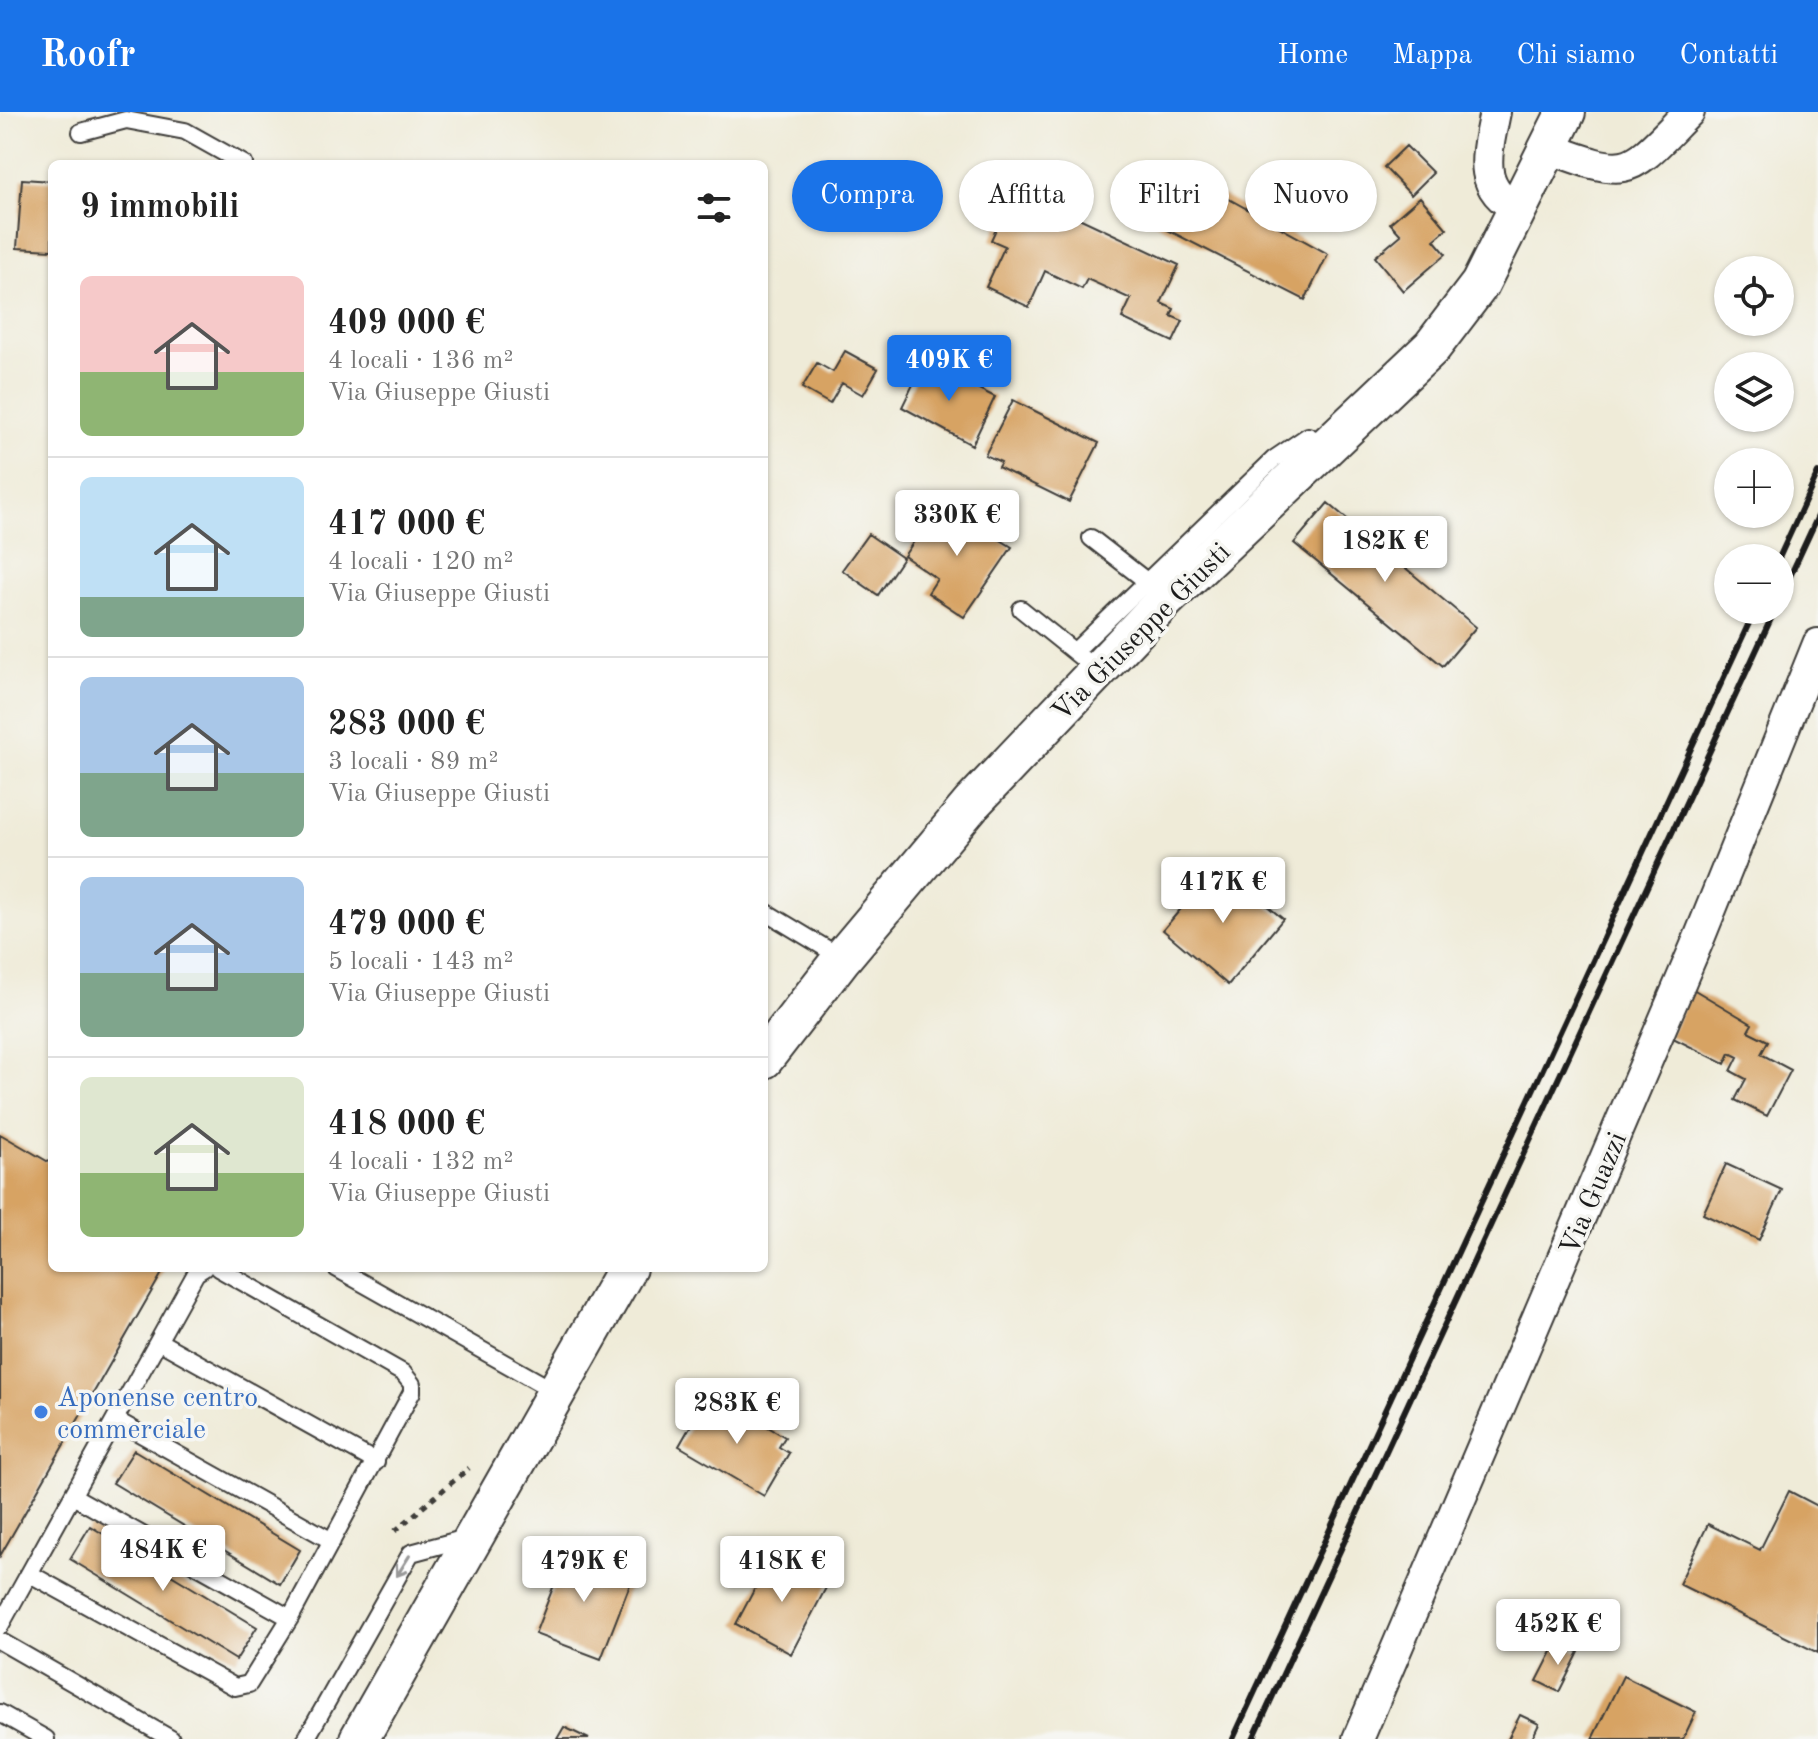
<!DOCTYPE html>
<html lang="it">
<meta charset="utf-8">
<style>
body{margin:0;font-family:"Old Standard TT",serif;background:#f6f6f6;color:#222;height:100vh;display:flex;flex-direction:column;font-size:30px;white-space:nowrap}
*{box-sizing:border-box;margin:0}
p{font-size:26px;color:#767676}
.icon{flex:none;width:44px;height:44px;fill:none;stroke:currentColor;stroke-width:2;stroke-linecap:round;stroke-linejoin:round}
.map{position:relative;flex:1;overflow:hidden}
.drawer{position:absolute;left:48px;top:48px;width:720px;height:1112px;display:flex;flex-direction:column;background:#fff;border-radius:12px;box-shadow:0 2px 6px #0004}
.drawer>*{flex:none}
.hud{position:absolute;left:792px;top:48px;width:760px;height:72px;display:flex;gap:16px}
.tools{position:absolute;left:1714px;top:144px;display:grid;gap:16px}
.tools a{display:grid;place-items:center;width:80px;height:80px;border-radius:50%;background:#fff;box-shadow:0 2px 6px #0004;font-size:40px}
.price{position:absolute;translate:-50% -68px;padding:0 18px;border-radius:8px;background:#fff;color:#222;font-size:26px;line-height:52px;filter:drop-shadow(0 2px 4px #0008)}
.price::after{content:'';position:absolute;left:50%;top:48px;width:24px;height:18px;margin-left:-12px;background:inherit;clip-path:polygon(0 0,100% 0,50% 100%)}
.price.current{background:#1a73e8;color:#fff}
ul{padding:0;list-style:none}
li{display:flex;align-items:center;gap:24px;height:200px;padding:0 32px}
li+li{border-top:2px solid #e0e0e0}
li span{display:grid;place-items:center;flex:none;width:224px;height:160px;border-radius:12px;color:#555}
li>.icon{margin-inline-start:auto}
span .icon{width:96px;height:96px;fill:#fffc;stroke-width:1}
li b{font-size:34px}
h2{display:flex;justify-content:space-between;align-items:center;height:96px;padding:0 32px;font-size:34px}
.pill{padding:0 28px;border-radius:36px;background:#fff;box-shadow:0 2px 6px #0004;font-size:28px;line-height:72px}
.pill.current{background:#1a73e8;color:#fff}
header{display:flex;align-items:center;gap:48px;box-sizing:border-box;height:112px;padding:0 40px;background:#1a73e8;color:#fff}
header strong{font-size:38px}
nav{display:flex;gap:44px;margin-inline-start:auto;font-size:28px}
.map>svg:first-child{display:block}
</style>
<header>
<strong>Roofr</strong>
<nav><a>Home</a><a>Mappa</a><a>Chi siamo</a><a>Contatti</a></nav>
</header>
<div class="map">
<svg width="1818" height="1627" viewBox="0 0 1818 1627">
<rect width="100%" height="100%" fill="#f6f6f2"/>
<filter id="ink" filterUnits="userSpaceOnUse"><feTurbulence type="fractalNoise" baseFrequency=".0125" numOctaves="2"/><feDisplacementMap in="SourceGraphic" scale="16" xChannelSelector="R" yChannelSelector="G"/><feConvolveMatrix kernelMatrix="1 2 1 2 8 2 1 2 1" color-interpolation-filters="sRGB"/></filter>
<filter id="wash" filterUnits="userSpaceOnUse"><feTurbulence type="fractalNoise" baseFrequency=".006" numOctaves="4" result="noise"/><feDisplacementMap in="SourceGraphic" scale="32" xChannelSelector="R" yChannelSelector="G"/><feGaussianBlur stdDeviation="1.8" result="paint"/><feColorMatrix in="noise" values="0 0 0 0 0 0 0 0 0 0 0 0 0 0 0 0 0 1.4 0 .05"/><feComposite in="paint" operator="in"/></filter>
<g filter="url(#wash)">
<rect width="100%" height="100%" fill="#efebd8"/>
<g id="blocks">
<path fill="#d7a363" d="M1406,34L1433,61L1411,83L1384,55Z
M22,67L52,69V138L17,136Z
M1015,76L1179,153L1161,191L1174,197L1171,204L1183,209L1173,230L1122,206L1131,187L1087,167L1082,177L1045,159L1029,195L986,175L1005,134L991,128Z
M1211,77L1328,142L1305,188L1152,110L1166,82L1200,99Z
M1420,85L1447,117L1434,128L1446,142L1403,179L1375,145L1401,123L1390,111Z
M845,239L878,257L863,283L842,271L830,292L802,276L817,251L833,260Z
M924,250L995,285L972,333L902,295Z
M1013,288L1099,331L1069,390L998,355L1001,350L985,343Z
M940,391L1012,435L964,505L928,481L937,467L904,444Z
M1328,391L1476,515L1443,554L1294,431Z
M868,422L903,446L878,483L842,458Z
M1218,753L1283,807L1228,873L1163,818Z
M1693,877L1752,912L1748,919L1768,929L1761,942L1791,958L1767,1004L1735,988L1746,967L1731,959L1738,945L1730,941L1725,952L1669,924Z
M0,1022L52,1052V1156H165L0,1444Z
M1726,1052L1782,1078L1759,1128L1703,1102Z
M719,1286L785,1325L779,1335L789,1341L764,1384L679,1334L695,1306L704,1311Z
M134,1338L300,1438L280,1472L113,1371Z
M1789,1379L1818,1394V1541L1679,1472L1708,1412L1760,1438Z
M90,1414L257,1515L236,1548L70,1447Z
M568,1437L634,1462L601,1547L535,1522Z
M773,1442L828,1472L791,1542L736,1512Z
M1557,1530L1579,1540L1559,1580L1537,1569Z
M1623,1564L1696,1600L1683,1627H1592Z
M1520,1603L1539,1612L1532,1627H1508Z
M564,1615L589,1627H557Z"/>
</g>
</g>
<g filter="url(#ink)">
<use href="#blocks" fill-opacity="0" stroke="#3c3b38" stroke-width="2"/>
<g fill="none" stroke-linecap="round" stroke-linejoin="round">
<defs>
<path id="service" d="M81,20L126,8L185,19L244,52
M1091,426L1154,475
M1021,497L1082,546
M1075,539L1274,347L1308,324L1326,333
M764,799L842,846
M336,1156L556,1280
M160,1230L376,1350
M116,1308L332,1429
M73,1384L290,1506
M30,1462L235,1575L249,1572L290,1506L412,1280V1272L403,1261L218,1156
M0,1514L196,1161L204,1156
M0,1529L171,1627
M0,1601L46,1627
M306,1627L411,1441L470,1425"/>
<path id="minor" d="M1495,0C1487,41 1475,76 1519,97
M1549,36C1633,68 1628,61 1689,0
M1358,1627L1700,824L1818,532"/>
<path id="tertiary" d="M764,947L842,846L972,691L1166,487L1432,235L1480,172L1566,0
M359,1627L627,1156"/>
</defs>
<use href="#service" stroke="#3c3b38" stroke-width="20"/>
<use href="#minor" stroke="#3c3b38" stroke-width="34"/>
<use href="#tertiary" stroke="#3c3b38" stroke-width="42"/>
<path stroke="#3c3b38" stroke-width="5" stroke-dasharray="6 6" stroke-linecap="butt" d="M395,1419L469,1356"/>
<use href="#service" stroke="#fff" stroke-width="16"/>
<use href="#minor" stroke="#fff" stroke-width="30"/>
<use href="#tertiary" stroke="#fff" stroke-width="38"/>
<path stroke="#1c1c1c" stroke-width="6" d="M1779,446L1818,361
M1780,486L1818,404
M1233,1627L1755,498
M1253,1627L1775,498"/>
</g>
<defs><path id="oneway-shaft" d="M-6 0H5M1.5-3L5.5 0L1.5 3" fill="none" stroke-width="1.6" stroke-linecap="round" stroke-linejoin="round" transform="scale(2)"/></defs>
<use stroke="#999" href="#oneway-shaft" transform="translate(403 1454) rotate(122)"/>
</g>
<circle fill="#3f7fe0" stroke="#f6f6f2" stroke-width="3" cx="41" cy="1300" r="8"/>
<g text-anchor="middle" stroke-width="7" stroke-linejoin="round" paint-order="stroke">
<g font-size="28" fill="#1c1c1c" stroke="#f6f6f2">
<text transform="translate(1140 519) rotate(-45)" y="10">Via Giuseppe Giusti</text>
<text transform="translate(1592 1081) rotate(-67)" y="10">Via Guazzi</text>
</g>
<g font-size="28" fill="#366cbe" stroke="#f6f6f2" text-anchor="start">
<text x="57" y="1294">Aponense centro<tspan x="57" dy="32">commerciale</tspan></text>
</g>
</g>
</svg>
<div class="tools">
<a><svg class="icon" aria-label="locate" viewBox="0 0 24 24"><circle cx="12" cy="12" r="6"/><path d="M12 2v4M12 18v4M2 12h4M18 12h4"/></svg></a>
<a><svg class="icon" aria-label="layers" viewBox="0 0 24 24"><path d="M12 4l9 5-9 5-9-5zM3 14l9 5 9-5"/></svg></a>
<a>+</a>
<a>−</a>
</div>
<b class="price current" style="left:949px;top:291px">409K €</b>
<b class="price" style="left:957px;top:446px">330K €</b>
<b class="price" style="left:1385px;top:472px">182K €</b>
<b class="price" style="left:1223px;top:813px">417K €</b>
<b class="price" style="left:737px;top:1334px">283K €</b>
<b class="price" style="left:163px;top:1481px">484K €</b>
<b class="price" style="left:584px;top:1492px">479K €</b>
<b class="price" style="left:782px;top:1492px">418K €</b>
<b class="price" style="left:1558px;top:1555px">452K €</b>
<div class="hud">
<a class="pill current">Compra</a>
<a class="pill">Affitta</a>
<a class="pill">Filtri</a>
<a class="pill">Nuovo</a>
</div>
<section class="drawer">
<h2>9 immobili<svg class="icon" aria-label="filters" viewBox="0 0 24 24"><path d="M4 7h16M4 17h16"/><circle cx="9" cy="7" r="2"/><circle cx="15" cy="17" r="2"/></svg></h2>
<ul>
<li><span style="background:linear-gradient(#f6c9c9 60%,#8fb573 0)"><svg class="icon" aria-label="home" viewBox="0 0 24 24"><path d="M3 11l9-7 9 7M6 9v11h12V9"/></svg></span><div><b>409 000 €</b><p>4 locali · 136 m²</p><p>Via Giuseppe Giusti</p></div></li>
<li><span style="background:linear-gradient(#bfe0f5 75%,#7fa58c 0)"><svg class="icon" aria-label="home" viewBox="0 0 24 24"><path d="M3 11l9-7 9 7M6 9v11h12V9"/></svg></span><div><b>417 000 €</b><p>4 locali · 120 m²</p><p>Via Giuseppe Giusti</p></div></li>
<li><span style="background:linear-gradient(#a9c7e8 60%,#7fa58c 0)"><svg class="icon" aria-label="home" viewBox="0 0 24 24"><path d="M3 11l9-7 9 7M6 9v11h12V9"/></svg></span><div><b>283 000 €</b><p>3 locali · 89 m²</p><p>Via Giuseppe Giusti</p></div></li>
<li><span style="background:linear-gradient(#a9c7e8 60%,#7fa58c 0)"><svg class="icon" aria-label="home" viewBox="0 0 24 24"><path d="M3 11l9-7 9 7M6 9v11h12V9"/></svg></span><div><b>479 000 €</b><p>5 locali · 143 m²</p><p>Via Giuseppe Giusti</p></div></li>
<li><span style="background:linear-gradient(#dfe7d0 60%,#8fb573 0)"><svg class="icon" aria-label="home" viewBox="0 0 24 24"><path d="M3 11l9-7 9 7M6 9v11h12V9"/></svg></span><div><b>418 000 €</b><p>4 locali · 132 m²</p><p>Via Giuseppe Giusti</p></div></li>
</ul>
</section>
</div>
